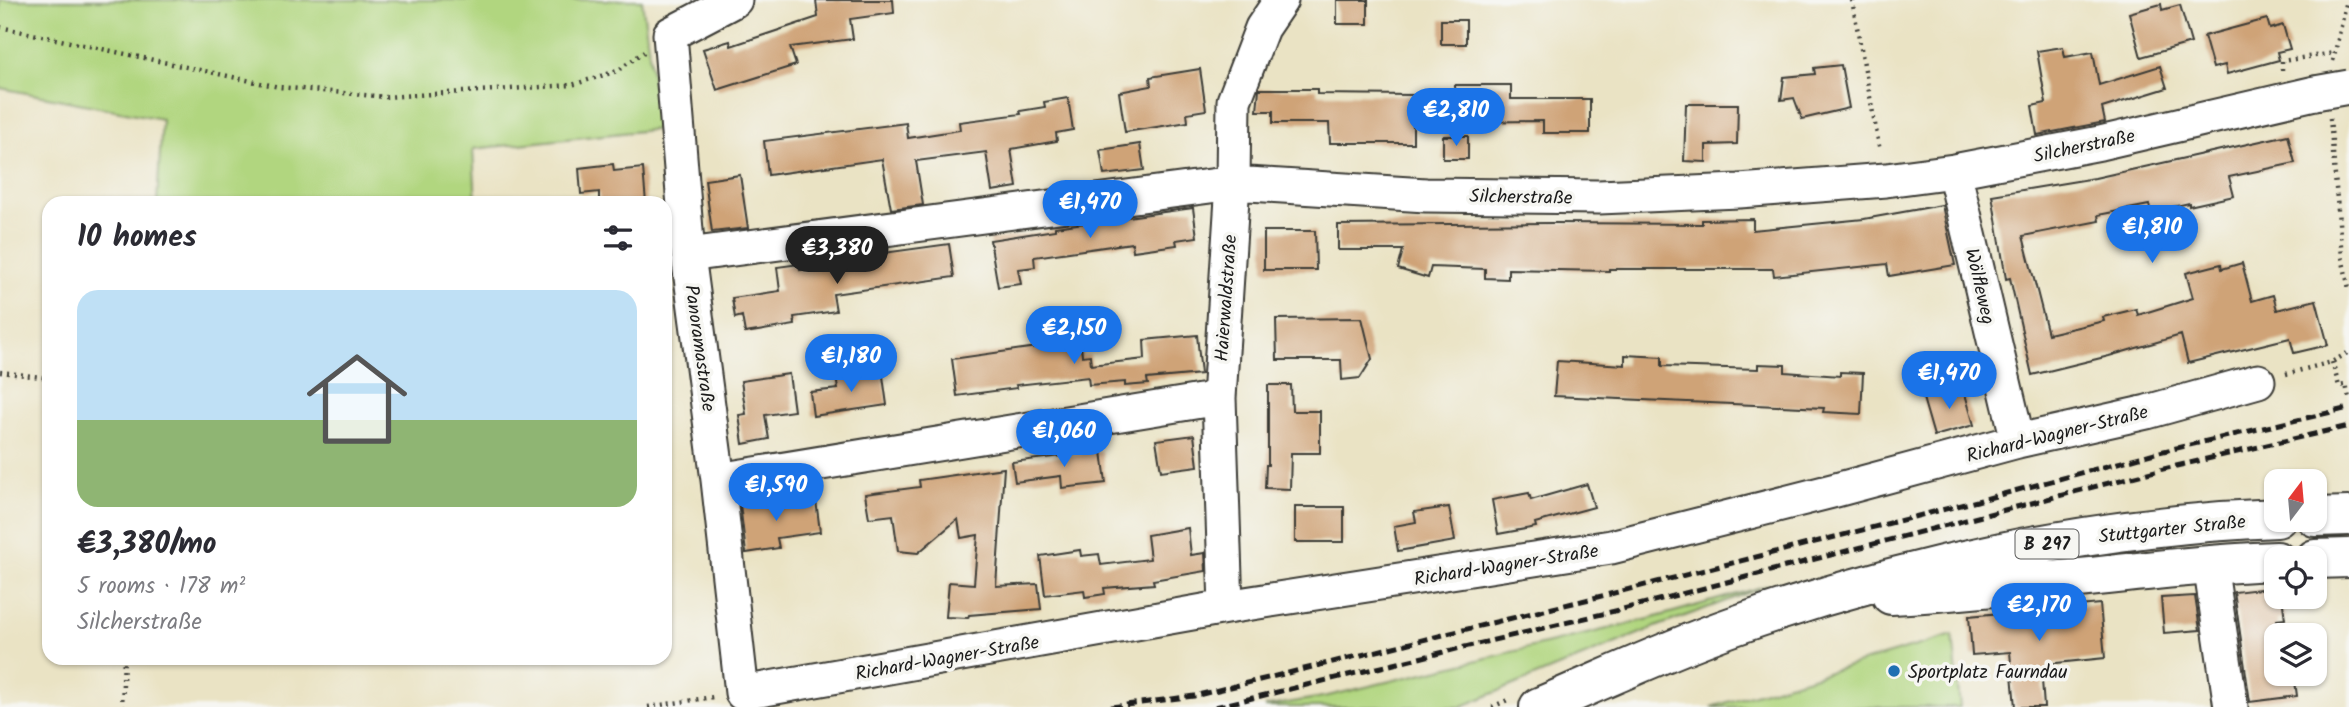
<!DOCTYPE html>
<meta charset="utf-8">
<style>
body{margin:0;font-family:Kalam,sans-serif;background:#f7f7f7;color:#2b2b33;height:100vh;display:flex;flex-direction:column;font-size:26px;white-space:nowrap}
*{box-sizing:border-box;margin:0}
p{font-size:23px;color:#7c7c81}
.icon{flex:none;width:38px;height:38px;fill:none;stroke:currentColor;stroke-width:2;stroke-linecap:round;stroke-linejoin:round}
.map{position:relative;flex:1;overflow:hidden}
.sheet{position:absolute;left:42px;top:196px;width:630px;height:469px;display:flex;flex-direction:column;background:#fff;border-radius:21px;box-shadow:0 2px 5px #0004}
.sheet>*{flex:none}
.needle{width:46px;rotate:16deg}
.controls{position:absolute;left:2264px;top:469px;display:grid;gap:14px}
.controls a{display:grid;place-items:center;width:63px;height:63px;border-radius:14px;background:#fff;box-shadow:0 2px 5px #0004;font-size:35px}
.price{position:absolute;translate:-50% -60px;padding:0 16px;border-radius:24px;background:#1a73e8;color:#fff;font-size:23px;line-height:46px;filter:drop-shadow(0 2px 4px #0008)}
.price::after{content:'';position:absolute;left:50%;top:42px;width:21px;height:16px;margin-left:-10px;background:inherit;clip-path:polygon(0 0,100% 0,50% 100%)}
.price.active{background:#222;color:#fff}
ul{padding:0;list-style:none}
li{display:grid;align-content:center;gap:14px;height:371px;padding:0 35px}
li+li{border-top:2px solid #e1e1e2}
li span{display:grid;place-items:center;height:217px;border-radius:21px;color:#555}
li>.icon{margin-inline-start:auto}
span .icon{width:126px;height:126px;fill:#fffc;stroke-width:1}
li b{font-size:30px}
h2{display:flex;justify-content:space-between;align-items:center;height:84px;padding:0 35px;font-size:30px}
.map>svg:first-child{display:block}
</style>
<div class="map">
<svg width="2349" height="707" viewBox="0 0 2349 707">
<rect width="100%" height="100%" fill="#f6f6f2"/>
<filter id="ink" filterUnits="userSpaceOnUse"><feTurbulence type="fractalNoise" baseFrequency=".0143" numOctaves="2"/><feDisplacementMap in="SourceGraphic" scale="14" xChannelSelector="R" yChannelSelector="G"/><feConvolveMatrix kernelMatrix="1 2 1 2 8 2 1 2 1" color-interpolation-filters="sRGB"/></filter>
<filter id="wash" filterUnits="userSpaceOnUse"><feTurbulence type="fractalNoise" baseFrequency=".00686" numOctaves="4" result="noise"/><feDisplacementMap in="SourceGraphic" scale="28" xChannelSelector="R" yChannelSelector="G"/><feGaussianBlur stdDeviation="1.57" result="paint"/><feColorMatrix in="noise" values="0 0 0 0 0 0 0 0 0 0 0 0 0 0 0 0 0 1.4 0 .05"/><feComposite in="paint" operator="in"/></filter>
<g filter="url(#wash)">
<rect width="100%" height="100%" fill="#eae3c4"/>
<path fill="#b1d67f" stroke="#66794e" stroke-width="2" d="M0,0H642L659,129L473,149L476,203H157L162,119L0,88Z
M1769,585L1653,628L1460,707H1264L1328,696L1649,619Z
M1953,635L1960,707H1711Z"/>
<g id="blocks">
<path fill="#cfa377" d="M816,0H893L894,13L850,19L853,39L790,47L796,65L717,90L703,49L730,41L731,46L818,17Z
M1337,0H1368V24H1337Z
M2161,4L2162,10L2180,5L2191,43L2141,57L2129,13Z
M2267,19L2270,29L2283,25L2290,49L2277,52L2279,60L2227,74L2225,65L2213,68L2204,36Z
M1441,20H1466V44H1441Z
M2063,47L2065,57L2093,52L2099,85L2160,66L2167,88L2102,108L2105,122L2037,135L2032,106L2046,103L2037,51Z
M1841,65L1849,108L1802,119L1794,98L1781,100L1784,77L1815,74L1814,68Z
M1200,69L1206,110L1187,113L1188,122L1125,132L1119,92L1151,86L1150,77Z
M1455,85H1511V99H1590V133H1543V121L1456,122Z
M1259,89H1317V94L1413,95V143H1330L1329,123H1273V111H1257Z
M1068,98L1073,130L1056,133L1057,141L1011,149L1017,187L992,191L986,152L916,161L923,205L891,209L882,159L768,175L764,141L906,123L908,138L960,130L959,122L1021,114L1020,111L1045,107L1044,102Z
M1686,104H1738L1737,144L1706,145V162L1684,161Z
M2288,135L2295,163L2229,177L2234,196L2189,206V203L2151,212L2149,205L2098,215L2099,221L2023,236L2048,334L2104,321L2103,317L2136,309L2138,315L2193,298L2186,273L2221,264L2222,269L2242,263L2252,301L2273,295L2277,310L2316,300L2328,345L2294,353L2290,338L2188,363L2181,335L2109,356L2032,375L2010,278L2006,279L1992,195L2095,178Z
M1443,136H1468V159H1443Z
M1140,144L1144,170L1104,175L1100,150Z
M613,164L614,171L643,168L646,203H599V192L581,194L579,168Z
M740,175L748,228L712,232L705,180Z
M1942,205L1955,265L1889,276L1887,264L1774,276L1773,269H1609V271L1508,269V279L1485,278V269L1431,267L1428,278L1398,269L1403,250H1338V225L1554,223L1702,224V220L1753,219V230L1864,219Z
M1193,208L1197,237L1176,240L1177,245L1133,251L1132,243L1034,257L1035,267L1018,269L1021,284L998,287L990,240L1055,230V227Z
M1264,231H1315L1316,270H1264Z
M949,244L954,277L833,294L836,311L794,317L795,325L745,333L742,316L735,318L732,298L780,291L777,267L799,264L800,270L833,265L834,271L878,265L876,254Z
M1362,318L1372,359L1360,378L1342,380L1341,360H1277L1276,319Z
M1197,335L1201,374L1147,379L1148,384L1125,386V382L1089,385L1088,377L1016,385L1017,388L957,396L952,359L1030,348L1051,345L1050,340L1080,337L1082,356L1090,355L1091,365L1145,359L1144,340Z
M1625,355L1662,357V366L1758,369V364L1785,365V372L1840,376V372L1863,373L1861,414L1823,412L1824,408L1554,396L1557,361L1625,365Z
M882,369L887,405L813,416L810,392L838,389L836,376Z
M789,374L794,411L765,415L769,439L743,444L739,415L746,414L741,381Z
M1268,385H1291L1292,411H1320V453H1291L1290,489L1265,488L1266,465H1268Z
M1963,387L1974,425L1934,436L1923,398Z
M1194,435L1198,466L1161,471L1156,440Z
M1102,451L1106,483L1062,488L1061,476L1015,482L1012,462Z
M1004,468L996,586L1038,584L1041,609L969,615L968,618L946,617L949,582L974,584L978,535L961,538L958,519L918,553L898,551L893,515L869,518L865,494L920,487L919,480Z
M1587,484L1594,507L1535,523L1536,527L1498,534L1492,500L1529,493L1531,500Z
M775,498L776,505L816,500L820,532L777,538L779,548L746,553L740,504Z
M1295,507H1344V542H1295Z
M1449,507L1455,541L1398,551L1394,526L1416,522L1414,512Z
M1188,528L1191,555L1205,553L1206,571L1153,580L1154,584L1104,588L1105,594L1085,597L1084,590L1045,595L1040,556L1080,550L1081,556L1099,554L1101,565L1150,559L1147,535Z
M2277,587V597H2282L2285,619L2277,620V674H2294L2297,696L2250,702L2234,592Z
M2195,596L2200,630L2164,633L2161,598Z
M2100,604L2105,658L2047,664L2048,679L2042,680L2044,707H2015L2010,652L1972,655L1969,616Z"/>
</g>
</g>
<g filter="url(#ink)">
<use href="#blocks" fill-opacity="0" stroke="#3b3a35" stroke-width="2"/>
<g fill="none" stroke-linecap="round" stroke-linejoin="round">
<defs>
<path id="minor" d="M735,0L670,34L688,255L718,480L742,693L1226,607L1611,547L1836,490L2018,441L2147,412L2258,381
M1954,171L2018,441
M688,255L1233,183L1426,195L1599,197L1739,191L1886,180L1954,171L2100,143L2315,93
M718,480L1219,398
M2210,564L2231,707
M1226,607L1219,398L1233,183L1234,101L1262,28L1281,0"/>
<path id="major" d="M2315,517L2349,516
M2315,559L2349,558
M1891,595C2020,589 2148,566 2277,561
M1539,707C1603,680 1666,650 1731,627C1904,566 2093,525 2277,518"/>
</defs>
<use href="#minor" stroke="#3b3a35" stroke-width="37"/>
<use href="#major" stroke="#3b3a35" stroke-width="42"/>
<path stroke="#3b3a35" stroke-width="4.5" stroke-dasharray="2 5" stroke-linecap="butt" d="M1852,0L1880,151
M0,27L279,87L386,97L572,85L617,71L644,52
M2333,61L2347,0
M2282,70V61L2334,53
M2330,118L2342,257L2349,289
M2332,362L2339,386L2346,385L2349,398
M0,372L49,378
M2286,374L2332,362L2349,352
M122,707L124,658
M648,707L713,697
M1492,707L1510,699"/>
<use href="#minor" stroke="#fff" stroke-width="33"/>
<use href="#major" stroke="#fff" stroke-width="38"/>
<path stroke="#1c1c1c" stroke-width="5" stroke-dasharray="10 5" stroke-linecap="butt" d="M1111,707L1194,696L1618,592L1977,501L2155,453L2349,408
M1215,707L1623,609L2159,470L2349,426"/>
<defs>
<path id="minor-bridge" d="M2315,93L2349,87"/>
</defs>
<use href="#minor-bridge" stroke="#3b3a35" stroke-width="37" stroke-linecap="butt"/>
<use href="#minor-bridge" stroke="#fff" stroke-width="33"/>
</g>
</g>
<circle fill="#1f6fb2" stroke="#f6f6f2" stroke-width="2.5" cx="1894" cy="671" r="7"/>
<g text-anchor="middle" stroke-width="7" stroke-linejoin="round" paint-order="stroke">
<rect fill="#f6f6f2" stroke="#5d5d5c" stroke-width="2" x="2015.5" y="529.5" width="63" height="29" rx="5"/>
<g font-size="18" font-weight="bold" fill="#1c1c1c">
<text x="2047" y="550">B 297</text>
</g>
<g font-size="19" fill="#1c1c1c" stroke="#f6f6f2">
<text transform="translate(2084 145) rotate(-12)" y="7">Silcherstraße</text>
<text transform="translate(1521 196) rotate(1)" y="7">Silcherstraße</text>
<text transform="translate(1981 286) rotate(77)" y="7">Wölfleweg</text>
<text transform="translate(1225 298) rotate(-86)" y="7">Haierwaldstraße</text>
<text transform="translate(701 348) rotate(82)" y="7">Panoramastraße</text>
<text transform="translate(2057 433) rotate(-14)" y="7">Richard-Wagner-Straße</text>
<text transform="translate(2172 528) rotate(-6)" y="7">Stuttgarter Straße</text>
<text transform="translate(1506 564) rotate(-9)" y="7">Richard-Wagner-Straße</text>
<text transform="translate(947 657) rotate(-10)" y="7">Richard-Wagner-Straße</text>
</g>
<g font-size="19" fill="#1c1c1c" stroke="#f6f6f2" text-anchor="start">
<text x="1908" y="678">Sportplatz Faurndau</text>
</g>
</g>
</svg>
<div class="controls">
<a><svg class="needle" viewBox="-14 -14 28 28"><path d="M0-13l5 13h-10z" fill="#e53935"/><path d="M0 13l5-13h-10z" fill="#7c7c81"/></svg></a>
<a><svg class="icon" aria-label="locate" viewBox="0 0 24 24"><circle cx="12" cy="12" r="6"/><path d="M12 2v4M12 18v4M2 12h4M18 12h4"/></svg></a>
<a><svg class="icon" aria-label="layers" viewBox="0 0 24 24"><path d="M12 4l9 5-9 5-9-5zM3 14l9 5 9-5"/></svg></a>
</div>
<b class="price" style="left:1456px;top:148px">€2,810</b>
<b class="price" style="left:1090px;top:240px">€1,470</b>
<b class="price" style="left:2152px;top:265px">€1,810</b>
<b class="price active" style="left:837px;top:286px">€3,380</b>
<b class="price" style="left:1074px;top:366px">€2,150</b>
<b class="price" style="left:851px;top:394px">€1,180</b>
<b class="price" style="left:1949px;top:411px">€1,470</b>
<b class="price" style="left:1064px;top:469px">€1,060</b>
<b class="price" style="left:776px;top:523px">€1,590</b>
<b class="price" style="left:2039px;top:643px">€2,170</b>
<section class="sheet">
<h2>10 homes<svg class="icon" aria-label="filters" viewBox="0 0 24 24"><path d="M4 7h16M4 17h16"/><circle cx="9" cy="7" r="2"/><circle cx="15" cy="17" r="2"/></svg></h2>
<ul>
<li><span style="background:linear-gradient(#bfe0f5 60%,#8fb573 0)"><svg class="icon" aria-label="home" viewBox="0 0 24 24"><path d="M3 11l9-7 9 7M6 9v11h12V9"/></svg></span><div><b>€3,380/mo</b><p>5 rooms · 178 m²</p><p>Silcherstraße</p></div></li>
</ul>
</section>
</div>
